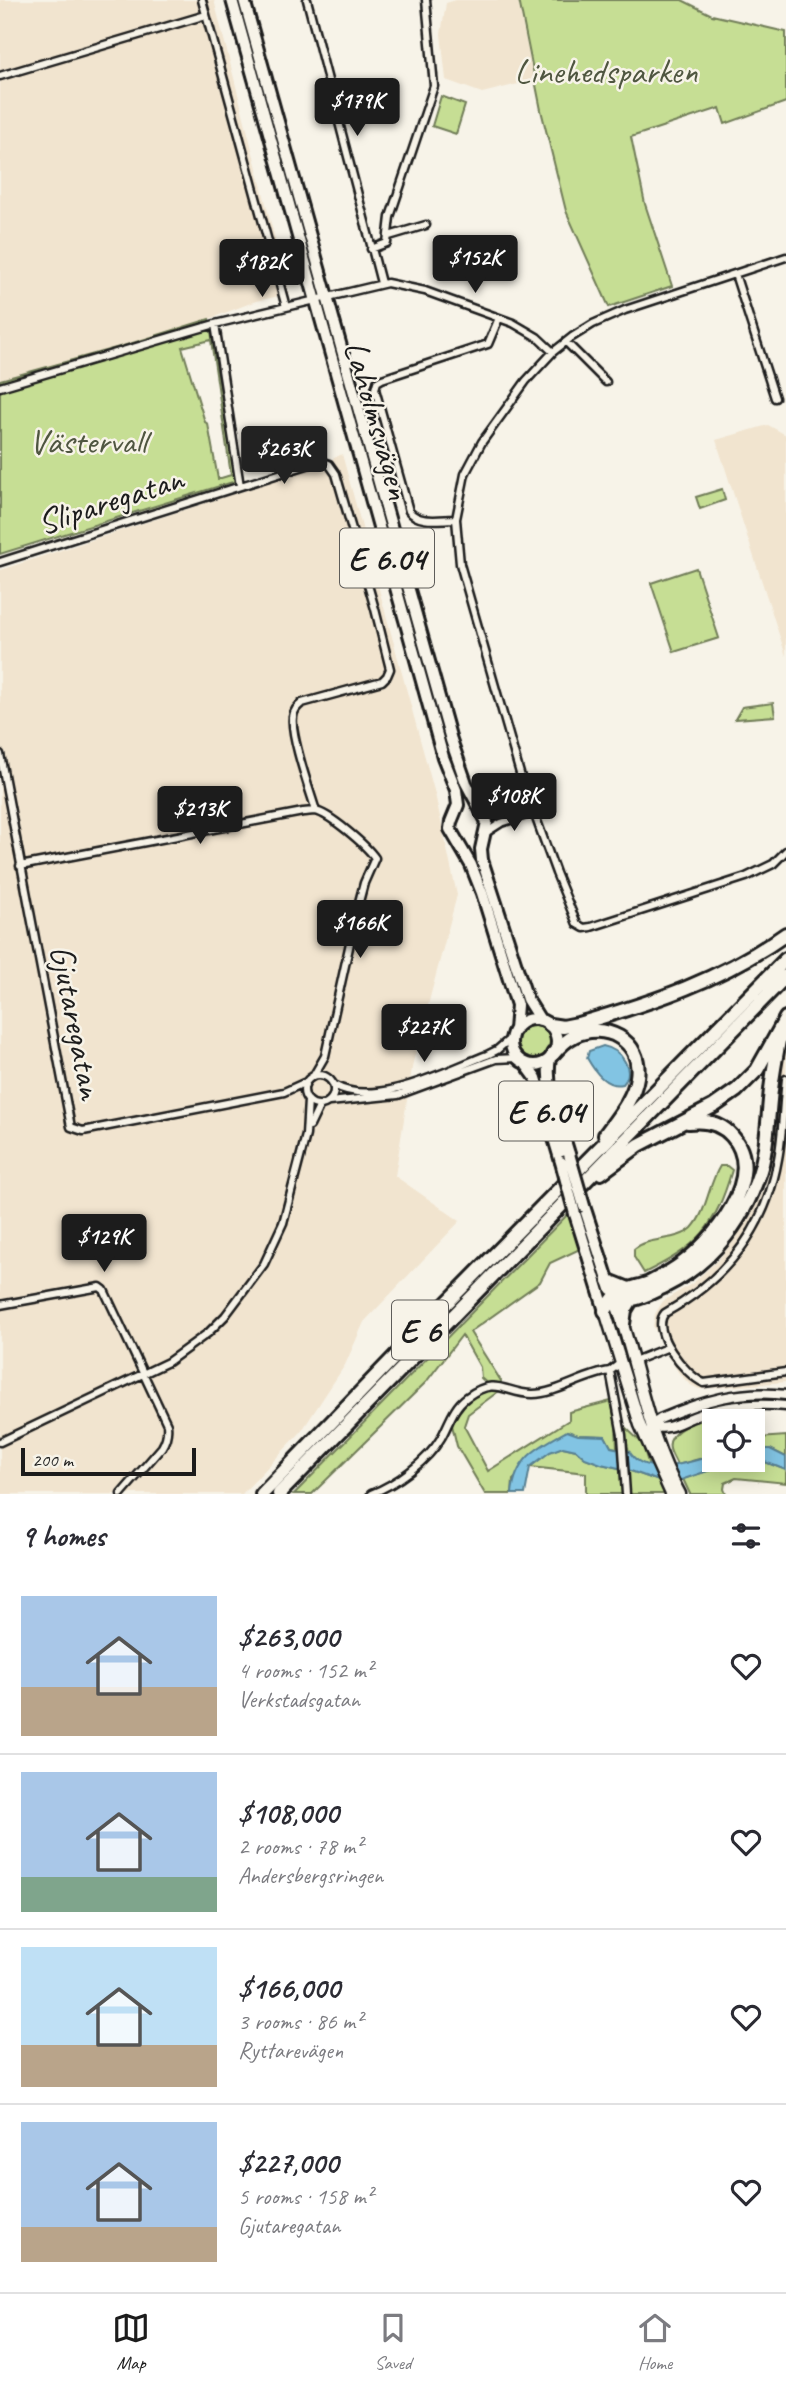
<!DOCTYPE html>
<meta charset="utf-8">
<style>
body{margin:0;font-family:Caveat,sans-serif;background:#f2f2f3;color:#2b2b33;height:100vh;display:flex;flex-direction:column;font-size:26px;white-space:nowrap}
*{box-sizing:border-box;margin:0}
p{font-size:23px;color:#7c7c81}
.icon{flex:none;width:38px;height:38px;fill:none;stroke:currentColor;stroke-width:2;stroke-linecap:round;stroke-linejoin:round}
.map{position:relative;height:1494px;overflow:hidden}
.side{display:flex;flex-direction:column;background:#fff;flex:1}
.side>*{flex:none}
.fabs{position:absolute;left:702px;top:1409px;display:grid;gap:14px}
.fabs a{display:grid;place-items:center;width:63px;height:63px;border-radius:0px;background:#fff;box-shadow:0 4px 18px #0003;font-size:35px}
.scale{position:absolute;left:21px;bottom:18px;width:175px;box-sizing:border-box;padding-left:7px;border:4px solid #1c1c1c;border-top:0;font-size:19px;line-height:24px;white-space:nowrap;color:#1c1c1c;-webkit-text-stroke:5px #f7f3e8;paint-order:stroke}
.price{position:absolute;translate:-50% -60px;padding:0 16px;border-radius:7px;background:#1c1c1c;color:#fff;font-size:23px;line-height:46px;filter:drop-shadow(0 2px 4px #0008)}
.price::after{content:'';position:absolute;left:50%;top:42px;width:21px;height:16px;margin-left:-10px;background:inherit;clip-path:polygon(0 0,100% 0,50% 100%)}
.price.on{background:#222;color:#fff}
ul{padding:0;list-style:none}
li{display:flex;align-items:center;gap:21px;height:175px;padding:0 21px}
li+li{border-top:2px solid #e1e1e2}
li span{display:grid;place-items:center;flex:none;width:196px;height:140px;border-radius:0px;color:#555}
li>.icon{margin-inline-start:auto}
span .icon{width:84px;height:84px;fill:#fffc;stroke-width:1}
li b{font-size:30px}
h2{display:flex;justify-content:space-between;align-items:center;height:84px;padding:0 21px;font-size:30px}
.tabs{display:flex;justify-content:space-around;align-items:center;height:98px;border-top:2px solid #e1e1e2;background:#fff;font-size:19px;color:#7c7c81}
.tabs a{display:grid;justify-items:center;gap:4px}
.tabs .on{color:#1c1c1c}
.map>svg:first-child{display:block}
</style>
<div class="map">
<svg width="786" height="1494" viewBox="0 0 786 1494">
<rect width="100%" height="100%" fill="#f7f3e8"/>
<filter id="ink" filterUnits="userSpaceOnUse"><feTurbulence type="fractalNoise" baseFrequency=".0143" numOctaves="2"/><feDisplacementMap in="SourceGraphic" scale="14" xChannelSelector="R" yChannelSelector="G"/><feConvolveMatrix kernelMatrix="1 2 1 2 8 2 1 2 1" color-interpolation-filters="sRGB"/></filter>
<g filter="url(#ink)">
<path fill="#f1e4cf" d="M0,0H214L289,294L256,301L209,319L123,346L0,380Z
M456,0H518L534,80L482,93L446,80L441,34L446,3Z
M768,425L786,435V656L716,440Z
M342,454L435,794L457,895L413,1062L395,1176L460,1221L364,1322L345,1365L301,1432L242,1494H0V570L319,466Z
M786,1048V1382L699,1389L689,1384L678,1372L653,1326L655,1314L663,1301L693,1283L720,1258L751,1215L764,1190L771,1166L781,1068Z"/>
<path fill="#c6de94" stroke="#717d58" stroke-width="2" fill-rule="evenodd" d="M519,0H682L712,15L786,32V102L725,124L720,108L631,137L645,204L672,286L609,307L566,211L541,110Z
M441,96L465,105L456,134L432,126Z
M209,319L236,481L0,554V380L123,346ZM211,340L231,475L218,479L208,424L205,422L182,347Z
M722,489L725,500L700,509L696,497Z
M696,568L719,638L674,652L651,583Z
M773,703L775,716L735,719L742,707Z
M518 1042a16 16 0 1 1 32 0a16 16 0 1 1-32 0Z
M720,1166H727L732,1170C715,1228 699,1246 644,1273L634,1257V1249C650,1236 677,1242 692,1228C707,1212 708,1185 720,1166Z
M568,1214L580,1249L550,1263L540,1282L470,1332L501,1381L499,1391L468,1414L464,1426L488,1471L569,1420V1412L611,1401L616,1424L617,1448L611,1447L605,1436L578,1435L567,1431L513,1480L512,1494H485L457,1446L452,1425C463,1403 469,1396 493,1389L481,1378L480,1367L462,1335L426,1382L312,1494H294Z
M706,1418L714,1423V1455L677,1465C675,1460 671,1454 670,1449C666,1431 693,1422 706,1418Z
M625,1427L642,1443L649,1466C626,1463 627,1445 625,1427Z
M752,1435L758,1438L786,1436V1457L770,1449H753Z
M563,1447L576,1450L585,1458L601,1464L628,1470L659,1481L665,1494H586V1473L530,1467L550,1451Z
M740,1460H760L786,1470V1483L736,1478L725,1483L724,1489L726,1494H690L683,1479Z"/>
<path fill="#82c4e3" stroke="#598193" stroke-width="2" d="M603,1046C620,1049 636,1069 623,1084C606,1088 595,1072 587,1058L589,1051Z
M567,1431L578,1435L605,1436L611,1447L629,1451C645,1479 689,1462 714,1455V1460H740L681,1480L659,1481L628,1470L601,1464L585,1458L576,1450L563,1447L550,1452L530,1467L525,1494H512C515,1458 538,1447 567,1431Z
M753,1449H770L786,1457V1470L760,1460H751Z"/>
<g fill="none" stroke-linecap="round" stroke-linejoin="round">
<defs>
<path id="minor" d="M202,0L286,307
M307,0L381,283
M0,76L206,15
M389,236L426,225
M371,249L387,243L390,217L434,86L426,0
M786,257L625,310L593,324L572,337L553,352L526,381L482,442L465,474L456,519L460,564L521,777L556,873L577,924L584,928L591,927L746,877L773,864L786,851
M735,274L775,398
M215,324L240,486
M566,342L606,382
M0,387L215,324L387,283L425,291L513,323L537,337L553,352
M456,519C440,519 419,524 409,511L375,389L377,382L382,379L488,344L499,318
M0,562L320,461L329,464L336,474L375,609L390,669L387,676L382,681L302,703C297,707 294,710 293,717C290,735 310,791 316,811
M0,754L71,1127L83,1131L284,1092L306,1082
M484,815H499L530,805
M487,832L501,823L533,813
M20,866L303,812C307,812 311,811 315,811C329,813 367,846 375,858L364,883L359,902L325,1056L314,1075
M304 1090a15 15 0 1 1 30 0a15 15 0 1 1-30 0Z
M786,1079C783,1105 783,1133 778,1159C766,1229 726,1279 665,1313C649,1331 686,1376 704,1383L786,1372
M334,1085C375,1109 447,1070 487,1055L497,1050L512,1037
M329,1102L398,1095L496,1059L517,1058
M310,1126L320,1105
M0,1305L100,1287L104,1290L167,1424C168,1433 167,1439 162,1447L121,1494
M639,1359L669,1347
M610,1371L622,1435L626,1494
M0,1442L168,1362L208,1333L225,1316L264,1264L283,1223L306,1135L308,1100
M371,1494C396,1484 427,1462 441,1438C449,1424 453,1407 467,1397C497,1375 505,1394 533,1394C556,1394 586,1374 610,1371L618,1365"/>
<path id="tertiary" d="M652,1426C666,1432 680,1422 693,1417C723,1405 754,1403 786,1406
M645,1438L654,1423L660,1419C701,1401 741,1389 786,1395"/>
<path id="primary" d="M614,1298C638,1362 646,1434 680,1494
M605,1311L640,1425L671,1494"/>
<path id="trunk" d="M232,0L405,620L443,757L456,790L458,805L451,822L450,829L471,865L482,893L517,1005L515,1030
M244,0L451,740L466,783L487,822L481,849L482,860L527,999L540,1020
M511 1042a23 23 0 1 1 46 0a23 23 0 1 1-46 0Z
M550,1058C544,1089 561,1125 569,1154
M525,1063L536,1078L561,1162
M584,1206L611,1289
M575,1214L605,1311"/>
<path id="motorway" d="M550,1025L563,1027L578,1024C654,1002 721,980 786,934
M553,1054C559,1047 565,1040 574,1036C604,1021 643,1040 637,1077C634,1098 618,1117 605,1135
M601,1173L639,1145L714,1106L737,1090L757,1070L786,1018
M609,1281L629,1289
M614,1298C630,1305 650,1293 665,1286C713,1263 748,1215 762,1164C767,1143 768,1121 770,1100C772,1075 777,1050 782,1026
M605,1311C609,1305 612,1298 618,1294C627,1288 639,1287 649,1283C659,1278 668,1273 677,1267C712,1244 768,1176 732,1136C721,1123 704,1120 688,1122
M623,1324L625,1310L631,1300
M262,1494L436,1314L786,959
M279,1494L786,976"/>
</defs>
<use href="#minor" stroke="#1c1c1c" stroke-width="11"/>
<use href="#tertiary" stroke="#1c1c1c" stroke-width="13"/>
<use href="#primary" stroke="#1c1c1c" stroke-width="15"/>
<use href="#trunk" stroke="#1c1c1c" stroke-width="16"/>
<use href="#motorway" stroke="#1c1c1c" stroke-width="18"/>
<use href="#minor" stroke="#f7f3e8" stroke-width="6"/>
<use href="#tertiary" stroke="#f7f3e8" stroke-width="8"/>
<use href="#primary" stroke="#f7f3e8" stroke-width="10"/>
<use href="#trunk" stroke="#f7f3e8" stroke-width="10"/>
<use href="#motorway" stroke="#f7f3e8" stroke-width="12"/>
<defs>
<path id="trunk-bridge" d="M569,1154L584,1206
M561,1162L575,1214"/>
</defs>
<use href="#trunk-bridge" stroke="#1c1c1c" stroke-width="16" stroke-linecap="butt"/>
<use href="#trunk-bridge" stroke="#f7f3e8" stroke-width="10"/>
</g>
</g>
<g text-anchor="middle" stroke-width="5" stroke-linejoin="round" paint-order="stroke">
<g fill="#f7f3e8" stroke="#5e5c59" stroke-width="2">
<rect x="340" y="528.5" width="94" height="59" rx="5"/>
<rect x="499" y="1081.5" width="94" height="59" rx="5"/>
<rect x="392" y="1300.5" width="56" height="59" rx="5"/>
</g>
<g font-size="33" font-weight="bold" fill="#1c1c1c">
<text x="387" y="570">E 6.04</text>
<text x="546" y="1123">E 6.04</text>
<text x="420" y="1342">E 6</text>
</g>
<g font-size="35" fill="#4f5640" stroke="#f7f3e8">
<text x="606" y="83">Linehedsparken</text>
<text x="88" y="453">Västervall</text>
</g>
<g font-size="35" fill="#1c1c1c" stroke="#f7f3e8">
<text transform="translate(378 420) rotate(74)" y="12">Laholmsvägen</text>
<text transform="translate(110 500) rotate(-18)" y="12">Sliparegatan</text>
<text transform="translate(77 1022) rotate(79)" y="12">Gjutaregatan</text>
</g>
</g>
</svg>
<div class="fabs">
<a><svg class="icon" aria-label="locate" viewBox="0 0 24 24"><circle cx="12" cy="12" r="6"/><path d="M12 2v4M12 18v4M2 12h4M18 12h4"/></svg></a>
</div>
<div class="scale">200 m</div>
<b class="price" style="left:357px;top:138px">$179K</b>
<b class="price" style="left:475px;top:295px">$152K</b>
<b class="price" style="left:262px;top:299px">$182K</b>
<b class="price on" style="left:284px;top:486px">$263K</b>
<b class="price" style="left:514px;top:833px">$108K</b>
<b class="price" style="left:200px;top:846px">$213K</b>
<b class="price" style="left:360px;top:960px">$166K</b>
<b class="price" style="left:424px;top:1064px">$227K</b>
<b class="price" style="left:104px;top:1274px">$129K</b>
</div>
<section class="side">
<h2>9 homes<svg class="icon" aria-label="filters" viewBox="0 0 24 24"><path d="M4 7h16M4 17h16"/><circle cx="9" cy="7" r="2"/><circle cx="15" cy="17" r="2"/></svg></h2>
<ul>
<li><span style="background:linear-gradient(#a9c7e8 65%,#b9a48a 0)"><svg class="icon" aria-label="home" viewBox="0 0 24 24"><path d="M3 11l9-7 9 7M6 9v11h12V9"/></svg></span><div><b>$263,000</b><p>4 rooms · 152 m²</p><p>Verkstadsgatan</p></div><svg class="icon" aria-label="heart" viewBox="0 0 24 24"><path d="M12 20l-8-8c-3-5 5-10 8-4 3-6 11-1 8 4z"/></svg></li>
<li><span style="background:linear-gradient(#a9c7e8 75%,#7fa58c 0)"><svg class="icon" aria-label="home" viewBox="0 0 24 24"><path d="M3 11l9-7 9 7M6 9v11h12V9"/></svg></span><div><b>$108,000</b><p>2 rooms · 78 m²</p><p>Andersbergsringen</p></div><svg class="icon" aria-label="heart" viewBox="0 0 24 24"><path d="M12 20l-8-8c-3-5 5-10 8-4 3-6 11-1 8 4z"/></svg></li>
<li><span style="background:linear-gradient(#bfe0f5 70%,#b9a48a 0)"><svg class="icon" aria-label="home" viewBox="0 0 24 24"><path d="M3 11l9-7 9 7M6 9v11h12V9"/></svg></span><div><b>$166,000</b><p>3 rooms · 86 m²</p><p>Ryttarevägen</p></div><svg class="icon" aria-label="heart" viewBox="0 0 24 24"><path d="M12 20l-8-8c-3-5 5-10 8-4 3-6 11-1 8 4z"/></svg></li>
<li><span style="background:linear-gradient(#a9c7e8 75%,#b9a48a 0)"><svg class="icon" aria-label="home" viewBox="0 0 24 24"><path d="M3 11l9-7 9 7M6 9v11h12V9"/></svg></span><div><b>$227,000</b><p>5 rooms · 158 m²</p><p>Gjutaregatan</p></div><svg class="icon" aria-label="heart" viewBox="0 0 24 24"><path d="M12 20l-8-8c-3-5 5-10 8-4 3-6 11-1 8 4z"/></svg></li>
</ul>
</section>
<nav class="tabs">
<a class="on"><svg class="icon" aria-label="map" viewBox="0 0 24 24"><path d="M3 6l6-2 6 2 6-2v14l-6 2-6-2-6 2zM9 4v14M15 6v14"/></svg>Map</a>
<a><svg class="icon" aria-label="saved" viewBox="0 0 24 24"><path d="M7 4h10v16l-5-4-5 4z"/></svg>Saved</a>
<a><svg class="icon" aria-label="home" viewBox="0 0 24 24"><path d="M3 11l9-7 9 7M6 9v11h12V9"/></svg>Home</a>
</nav>
